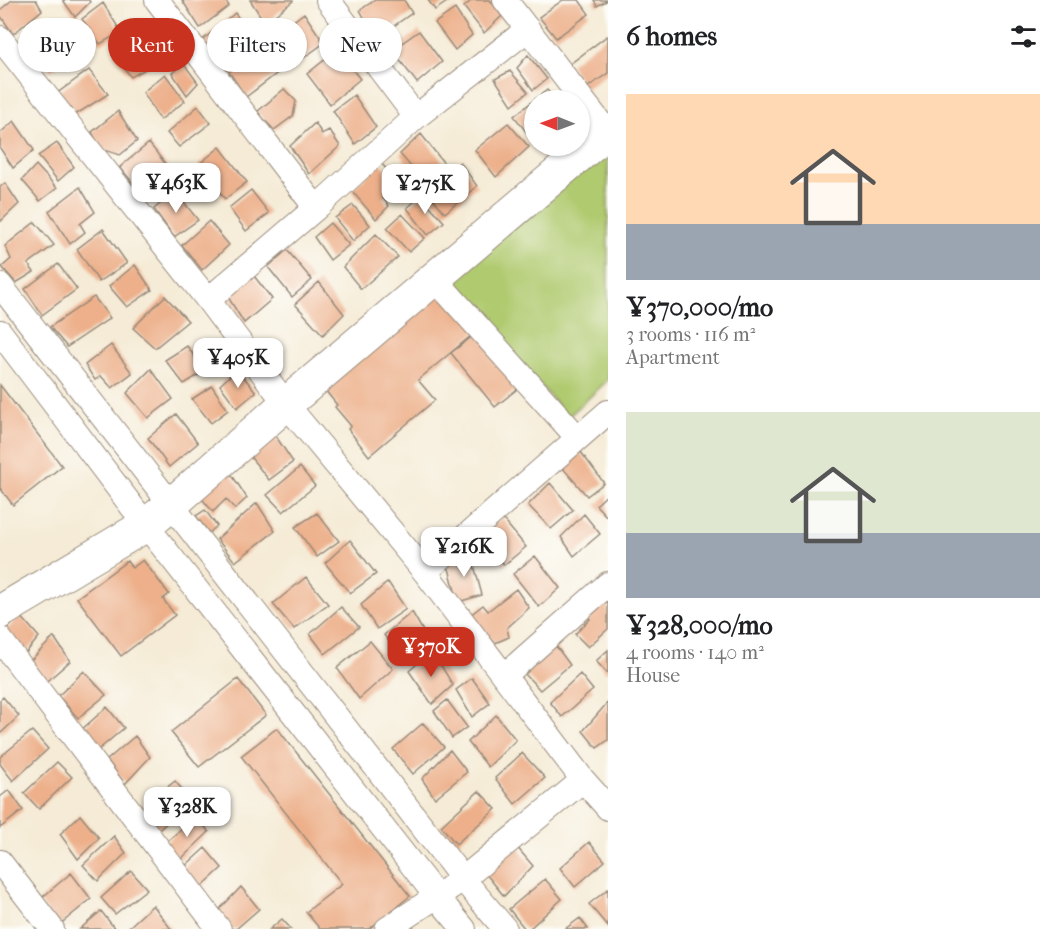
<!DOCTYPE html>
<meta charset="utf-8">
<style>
body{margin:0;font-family:"IM FELL French Canon",serif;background:#f2f2f2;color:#202124;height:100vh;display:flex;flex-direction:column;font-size:22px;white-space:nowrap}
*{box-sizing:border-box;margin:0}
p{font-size:20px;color:#757577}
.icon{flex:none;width:33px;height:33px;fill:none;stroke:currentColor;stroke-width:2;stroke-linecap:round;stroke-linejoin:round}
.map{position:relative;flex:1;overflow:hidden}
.panel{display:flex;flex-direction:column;background:#fff;width:450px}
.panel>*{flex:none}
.hud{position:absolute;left:18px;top:18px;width:500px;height:54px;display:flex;gap:12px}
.needle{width:39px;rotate:271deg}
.controls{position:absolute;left:524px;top:90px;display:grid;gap:12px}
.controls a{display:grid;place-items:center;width:66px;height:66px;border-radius:50%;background:#fff;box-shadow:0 2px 4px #0004;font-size:30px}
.price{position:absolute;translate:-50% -51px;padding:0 14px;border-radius:12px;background:#fff;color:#222;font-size:20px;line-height:39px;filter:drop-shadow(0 2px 3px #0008)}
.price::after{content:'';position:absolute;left:50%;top:36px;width:18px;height:14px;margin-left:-9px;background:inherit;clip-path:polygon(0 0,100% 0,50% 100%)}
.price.on{background:#c8321e;color:#fff}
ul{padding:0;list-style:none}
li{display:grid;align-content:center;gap:12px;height:318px;padding:0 18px}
li span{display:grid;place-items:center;height:186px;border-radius:0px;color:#555}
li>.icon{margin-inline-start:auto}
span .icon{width:108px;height:108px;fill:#fffc;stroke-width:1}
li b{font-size:26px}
h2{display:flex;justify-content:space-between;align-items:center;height:72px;padding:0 18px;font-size:26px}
.tag{padding:0 21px;border-radius:27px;background:#fff;box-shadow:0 2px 4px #0004;font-size:21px;line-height:54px}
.tag.on{background:#c8321e;color:#fff}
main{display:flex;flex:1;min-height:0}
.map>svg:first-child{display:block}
</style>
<main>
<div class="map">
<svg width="608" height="929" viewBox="0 0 608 929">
<rect width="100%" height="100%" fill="#fdfcf7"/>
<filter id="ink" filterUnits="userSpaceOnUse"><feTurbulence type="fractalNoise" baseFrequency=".0167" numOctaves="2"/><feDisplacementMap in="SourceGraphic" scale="12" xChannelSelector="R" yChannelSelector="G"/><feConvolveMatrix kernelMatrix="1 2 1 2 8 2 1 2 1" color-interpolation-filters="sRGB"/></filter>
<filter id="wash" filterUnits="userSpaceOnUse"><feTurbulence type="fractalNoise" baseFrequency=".008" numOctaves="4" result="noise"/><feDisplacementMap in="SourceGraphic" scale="24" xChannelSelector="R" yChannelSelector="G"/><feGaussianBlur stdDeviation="1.35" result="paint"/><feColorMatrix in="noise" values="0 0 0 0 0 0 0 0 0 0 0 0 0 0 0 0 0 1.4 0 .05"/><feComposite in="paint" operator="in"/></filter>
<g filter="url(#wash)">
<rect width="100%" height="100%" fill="#f5ebd6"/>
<path fill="#b0ca70" stroke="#767a47" stroke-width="1.5" d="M601,150L608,159V380L568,417L446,277Z"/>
<g id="blocks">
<path fill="#edb08b" d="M12,0H36L42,10L13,34L0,15V10Z
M63,0H89L90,2L75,17Z
M182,0H225L229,6L200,28Z
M250,0H292L293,1L265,23Z
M375,0H404L412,13L388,30L372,32L360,10Z
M428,0H450L435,10Z
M472,0H490L502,16L484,33L464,7Z
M563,0H579L589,14L556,38L539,17Z
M594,0H608L597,6Z
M103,3L121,32L100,44L82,19Z
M455,9L472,35L455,50L435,23Z
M235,13L251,35L216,63L200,42Z
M304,13L324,43L298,62L278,33Z
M67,23L85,46L51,71L33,48Z
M419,31L442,62L417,83L392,50Z
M135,36L156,63L131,77L114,54Z
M607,36L608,38V73L585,89L570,64Z
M262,45L280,71L246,97L229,72Z
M337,50L360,79L330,104L307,74Z
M528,55L547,79L533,90L517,68Z
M184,64L198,83L187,95L172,73Z
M89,70L108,94L72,117L56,94Z
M510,71L528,92L512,105L495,79Z
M165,74L185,101L160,120L143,92Z
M284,89L296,101L293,116L274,130L257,112Z
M547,90L556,100H534V135L531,138L514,116Z
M354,95L376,127L355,144L333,111Z
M198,106L211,123L179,147L167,133Z
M118,111L137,141L120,155L101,149L92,132Z
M14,121L34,150L13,168L0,148V133Z
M315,123L322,134L329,130L340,146L309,174L290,146Z
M508,123L529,147L496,177L475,150Z
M421,134L446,166L425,183L400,154Z
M57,143L74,167L58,181L38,156Z
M149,143L175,176L145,198L120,167Z
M220,147L247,182L225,199L198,165Z
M460,162L477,186L445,213L427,191Z
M381,163L399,183L383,198L389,206L376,219L351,190Z
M36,165L57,188L40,201L22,180Z
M5,183L19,204L0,222V187Z
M80,187L95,212L80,224L85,232L70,244L49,211Z
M251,190L269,213L246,231L229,208Z
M175,191L198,220L174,237L154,209Z
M421,196L444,222L428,235L407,208Z
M353,205L370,225L353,241L335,218Z
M402,214L425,238L409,252L387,228Z
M209,221L229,245L202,270L182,245Z
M35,222L54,245L28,264L34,272L16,283L2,267L11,259L5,246Z
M330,223L349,245L330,260L314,237Z
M103,229L127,263L99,282L77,249Z
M376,234L398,257L361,289L343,267Z
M287,250L312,280L292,297L268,267Z
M58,264L77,289L42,315L25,289Z
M135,265L152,290L127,307L109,286Z
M254,276L272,299L244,323L228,297Z
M319,282L344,314L323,335L295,304Z
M438,282L478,330L418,380L435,400L369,456L348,429L351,426L335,407L337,405L325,390Z
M165,296L188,321L155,348L133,328Z
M94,297L110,318L67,347L50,327Z
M478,332L521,386L495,407L451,353Z
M111,345L132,373L112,388L101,376L95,380L85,365Z
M187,346L205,371L184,384L165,360Z
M151,369L173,399L148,418L127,393Z
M237,369L256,392L237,408L220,385Z
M0,385L62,466L13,505L0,488Z
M212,386L228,410L211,423L192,399Z
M176,414L198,443L169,467L148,438Z
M273,432L293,462L269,480L248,454Z
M581,452L604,483L587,496L561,466Z
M300,467L315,486L283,512L267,495Z
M228,469L247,498L235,509L226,499L213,512L198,494Z
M550,483L573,510L551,529L528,505Z
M608,494V518L596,505Z
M257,503L275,531L235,562L217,539Z
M205,510L217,526L209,533L196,516Z
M317,513L339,541L317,557L295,527Z
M584,514L600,534L574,556L561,537Z
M502,518L526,547L504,565L484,533Z
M350,540L376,574L350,593L325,563Z
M471,554L482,595L458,602L447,561Z
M535,556L560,588L539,607L513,574Z
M143,560L169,594L163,599L175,615L121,656L77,598L127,561L132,568Z
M306,577L328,604L294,629L273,604Z
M388,582L406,609L377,629L361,605Z
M516,589L529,608L507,628L509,637L495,643L469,616L483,605L488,611Z
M606,601L608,603V629L588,647L575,634L590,619L588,614Z
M341,607L359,627L325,654L310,634Z
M412,612L430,643L406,663L384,635Z
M20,615L39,637L24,655L5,632Z
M54,637L70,661L45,683L29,662Z
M370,641L393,669L359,699L337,668Z
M556,646L570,665L540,690L525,674Z
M608,650V674L596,661Z
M432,651L453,685L432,704L409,671Z
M84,671L106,695L78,718L58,696Z
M580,674L593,690L562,717L550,702Z
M472,678L490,703L472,717L456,690Z
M238,679L266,715L199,767L171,732Z
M3,697L19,716L0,734V700Z
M447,700L467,727L452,738L434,711Z
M608,702V740L597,748L583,731Z
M107,707L124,728L97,751L80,731Z
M496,715L516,740L488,767L468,742Z
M423,723L444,747L413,774L393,749Z
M277,728L410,896L369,929H320L306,912L342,884L241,756Z
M32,731L48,749L13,781L0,764V757Z
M135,736L150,757L125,784L107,760Z
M450,750L467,772L435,798L422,779Z
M522,753L545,778L515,804L495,778Z
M57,762L72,777L39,809L24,793Z
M175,781L191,800L159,830L141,808Z
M9,790L23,810L0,828V797Z
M479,791L496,809L456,844L441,826Z
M80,815L99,838L78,859L60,834Z
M196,816L209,832L180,860L165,843Z
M114,836L126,853L98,881L83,865Z
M589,842L605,861L575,887L560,868Z
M516,846L533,866L504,896L486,874Z
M205,848L222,868L200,888L183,868Z
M131,871L147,889L115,914L101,898Z
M71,873L91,899L58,926L39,900Z
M545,879L562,899L529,929H525L509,909Z
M241,887L259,909L236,929H231L217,912Z
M608,889V927L589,904Z
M153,905L171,929H131L129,927Z
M101,911L115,929H80Z
M580,918L588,929H565Z
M282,919L291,929H270Z"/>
</g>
</g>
<g filter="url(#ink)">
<use href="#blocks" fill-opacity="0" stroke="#988a7a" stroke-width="1.5"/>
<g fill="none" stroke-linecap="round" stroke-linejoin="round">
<defs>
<path id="street" d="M157,0L316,208
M328,0L416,117
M505,0L608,133
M0,38L208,300L286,404L425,572L583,780L608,808
M434,278L578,438
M0,285L463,879L505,929
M208,300L316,208L416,117L528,29
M0,332L146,525L437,897L464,929
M425,572L608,412
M0,639L219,929
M504,676L608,584
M0,862L52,929
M387,929L463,879L583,780"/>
<path id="secondary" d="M0,612L146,525L171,505L286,404L608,131"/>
</defs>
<use href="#street" stroke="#988a7a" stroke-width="26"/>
<use href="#secondary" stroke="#988a7a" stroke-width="35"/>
<use href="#street" stroke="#fff" stroke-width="24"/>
<use href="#secondary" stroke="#fff" stroke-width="33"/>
</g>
</g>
</svg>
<div class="controls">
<a><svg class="needle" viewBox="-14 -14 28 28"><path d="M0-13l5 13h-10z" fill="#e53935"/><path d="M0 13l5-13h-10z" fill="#757577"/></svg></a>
</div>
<b class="price" style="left:176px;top:214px">¥463K</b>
<b class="price" style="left:425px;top:215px">¥275K</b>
<b class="price" style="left:238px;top:389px">¥405K</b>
<b class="price" style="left:464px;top:578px">¥216K</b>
<b class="price on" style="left:431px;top:678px">¥370K</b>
<b class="price" style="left:187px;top:838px">¥328K</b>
<div class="hud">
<a class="tag">Buy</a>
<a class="tag on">Rent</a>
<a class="tag">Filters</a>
<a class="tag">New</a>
</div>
</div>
<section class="panel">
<h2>6 homes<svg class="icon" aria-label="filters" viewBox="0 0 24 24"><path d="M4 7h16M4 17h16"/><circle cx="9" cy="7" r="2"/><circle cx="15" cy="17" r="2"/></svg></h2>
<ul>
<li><span style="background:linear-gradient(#ffd9b3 70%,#9aa5b1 0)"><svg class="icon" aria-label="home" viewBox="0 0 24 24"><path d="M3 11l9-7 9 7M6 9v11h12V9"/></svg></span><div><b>¥370,000/mo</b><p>3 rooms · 116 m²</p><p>Apartment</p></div></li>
<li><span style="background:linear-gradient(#dfe7d0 65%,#9aa5b1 0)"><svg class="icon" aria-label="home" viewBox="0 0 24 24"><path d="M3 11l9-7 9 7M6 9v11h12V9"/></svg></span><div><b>¥328,000/mo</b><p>4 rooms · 140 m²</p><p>House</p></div></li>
</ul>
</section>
</main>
